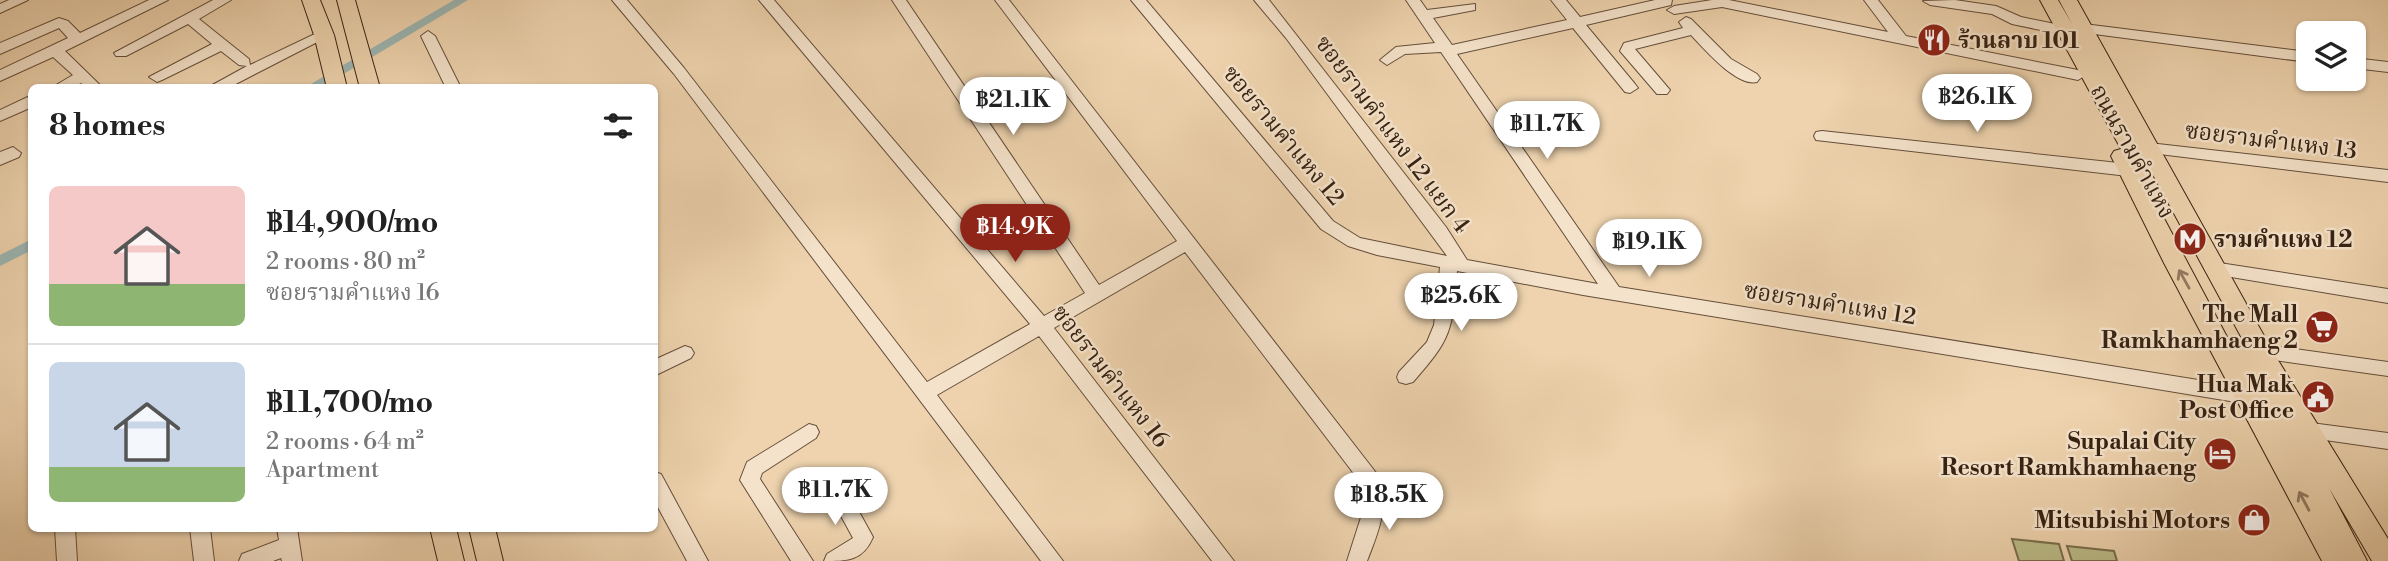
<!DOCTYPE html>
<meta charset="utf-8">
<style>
body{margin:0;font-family:"Libre Bodoni","Noto Serif Thai",serif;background:#f2f2f2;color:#222;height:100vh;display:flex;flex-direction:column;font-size:26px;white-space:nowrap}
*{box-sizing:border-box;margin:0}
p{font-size:23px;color:#767676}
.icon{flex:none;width:38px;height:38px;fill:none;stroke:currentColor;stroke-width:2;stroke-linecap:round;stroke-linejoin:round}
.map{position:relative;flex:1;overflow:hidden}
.sheet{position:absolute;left:28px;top:84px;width:630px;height:448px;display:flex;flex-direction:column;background:#fff;border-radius:10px;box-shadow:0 2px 5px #0004}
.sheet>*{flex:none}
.controls{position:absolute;left:2296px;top:21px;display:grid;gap:14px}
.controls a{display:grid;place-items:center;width:70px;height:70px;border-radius:10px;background:#fff;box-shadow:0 2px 5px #0004;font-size:35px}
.price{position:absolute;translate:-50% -60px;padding:0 16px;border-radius:24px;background:#fff;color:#222;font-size:23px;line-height:46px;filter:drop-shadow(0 2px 4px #0008)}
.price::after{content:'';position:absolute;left:50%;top:42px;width:21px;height:16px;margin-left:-10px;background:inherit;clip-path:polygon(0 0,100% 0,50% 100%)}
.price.active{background:#8f2418;color:#fff}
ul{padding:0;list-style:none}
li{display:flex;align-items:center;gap:21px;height:175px;padding:0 21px}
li+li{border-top:2px solid #e0e0e0}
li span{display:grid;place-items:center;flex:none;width:196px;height:140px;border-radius:10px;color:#555}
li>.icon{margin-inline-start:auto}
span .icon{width:84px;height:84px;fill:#fffc;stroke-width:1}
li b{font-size:30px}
h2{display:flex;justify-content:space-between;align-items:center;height:84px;padding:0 21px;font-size:30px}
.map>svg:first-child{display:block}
</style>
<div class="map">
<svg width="2388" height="561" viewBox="0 0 2388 561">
<rect width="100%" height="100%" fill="#eed3ae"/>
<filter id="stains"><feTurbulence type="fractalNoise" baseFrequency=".00286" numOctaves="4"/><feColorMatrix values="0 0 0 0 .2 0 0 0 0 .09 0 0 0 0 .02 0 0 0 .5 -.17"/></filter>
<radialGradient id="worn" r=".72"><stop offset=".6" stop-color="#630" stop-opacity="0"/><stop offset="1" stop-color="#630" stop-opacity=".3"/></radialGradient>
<path fill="#bbbc89" stroke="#796f4e" stroke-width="2" d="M2012,539L2059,544L2064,561H2019Z
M2067,546L2114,551L2117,561H2072Z"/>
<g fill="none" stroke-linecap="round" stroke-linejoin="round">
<path fill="#9cb6b3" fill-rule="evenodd" d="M454,0H468L320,88H304Z
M32,239V250L0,266V255Z"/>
<defs>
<path id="minor" d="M9,0H28L0,13V4Z
M149,0H168L65,51L103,88H86L81,83L72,88H51L73,75L53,57L0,81V70L68,38L59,28L0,54V43L59,18L68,21L80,33Z
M213,0H231L199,19L249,59L250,65L319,32L324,30L331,35L228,88H207L247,66L239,65L221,51L162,80L157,82L149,77L212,44L188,24L126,56H116L114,53Z
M612,0H627L684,68L927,382L1030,324L759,0H774L1044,316L1085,293L892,0H906L1099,285L1177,241L995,0H1009L1377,474C1391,503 1378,533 1367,561H1347L1363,511L1361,483L1185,252L1054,328L1234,561H1212L1039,336L937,395L1063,561H1041L674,74Z
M1131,0H1146L1333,221L1360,238L1447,256L1286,38L1254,0H1269L1446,227L1467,260L1598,284L1441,52L1405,54L1387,65L1380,60L1396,47L1435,43L1406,0H1420L1427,10L1475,4V10L1433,18L1452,45L1567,20L1551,0H1566L1580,17L1655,0H1672L1671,5L1586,25L1635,84L1638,88L1630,93L1625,92L1573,28L1457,54L1619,287L2248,388L2255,391L2257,396L2255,401L2248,404L1583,295L1457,271C1452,330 1453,337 1413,382L1406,384L1399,382L1397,377L1399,372L1427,342L1434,325L1440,267L1377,255L1348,246L1321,229Z
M1712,0H1729L1888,32L1864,0H1878L1906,36L2078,70L2086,75L2078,80L1722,7L1674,14L1667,10L1674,6Z
M1955,0L1996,6L2021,17L2060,25L2062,28L2055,33L2012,24L1992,14L1930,5L1923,1Z
M1686,17L1691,19L1731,59L1757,74L1760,78L1757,82C1737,87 1704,49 1691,35L1635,49L1670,90L1667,94H1657L1620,51L1624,43L1683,28L1679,22Z
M2084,24L2308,52V62L2079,32L2077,29Z
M428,31L435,36L461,88H446L421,36Z
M2354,58L2388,62V72L2354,68Z
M32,95V107L0,121V110Z
M1822,131L2128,164L2136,170L2128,176L1816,140L1814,136L1816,132Z
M2149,143L2388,170V182L2143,152L2141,148L2143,144Z
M13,147L21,153L19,157L0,165V152Z
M2213,262L2388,289V303L2207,273L2204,268L2207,263Z
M2260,344L2388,362V376L2260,358L2254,356L2251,351L2254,346Z
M685,346L691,348L694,353L691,358L654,376V360Z
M2311,423L2388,433V449L2304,437L2301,431L2304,425Z
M809,424L816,426L819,432L816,438L762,473L760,479L813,561H791L740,480L747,462Z
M654,472L661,474L708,561H687L654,500Z
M839,485L846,488L873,537C863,561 847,561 824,561L827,554L853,538L829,494L832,488Z
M55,528H75L77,561H57Z
M190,528H210L214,561H194Z
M277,528H297L302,561H282L281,558L273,561H239L242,554L279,540Z"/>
<path id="major" d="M302,0H320L334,35L347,88H327L314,35Z
M337,0H355L380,88H360Z
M2040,0H2058L2072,24L2059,0H2077L2273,352L2388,539V561H2372L2329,488L2367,561H2322L2164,263L2111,156L2114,151L2121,149ZM2152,173L2245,344L2237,346L2234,350L2142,177Z
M430,528H456L464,561H438Z
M469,528H495L503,561H477Z"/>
</defs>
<use href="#minor" stroke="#654e3a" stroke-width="2"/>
<use href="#major" stroke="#372213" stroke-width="2"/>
<use href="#minor" fill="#f4e2ca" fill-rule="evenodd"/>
<use href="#major" fill="#eed3ae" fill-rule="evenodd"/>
</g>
<defs><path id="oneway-shaft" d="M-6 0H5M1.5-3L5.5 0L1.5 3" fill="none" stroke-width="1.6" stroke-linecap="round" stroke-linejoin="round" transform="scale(1.75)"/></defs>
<g stroke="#927a60">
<use href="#oneway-shaft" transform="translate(2184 279) rotate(-119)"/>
<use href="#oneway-shaft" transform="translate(2304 501) rotate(-118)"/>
</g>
<defs>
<symbol id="restaurant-disc" viewBox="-11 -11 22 22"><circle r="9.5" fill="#8f2418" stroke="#f4e2ca"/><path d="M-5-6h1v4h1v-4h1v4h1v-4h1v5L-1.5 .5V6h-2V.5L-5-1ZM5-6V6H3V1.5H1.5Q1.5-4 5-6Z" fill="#fff"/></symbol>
<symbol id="metro-disc" viewBox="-11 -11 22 22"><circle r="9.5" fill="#8f2418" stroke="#f4e2ca"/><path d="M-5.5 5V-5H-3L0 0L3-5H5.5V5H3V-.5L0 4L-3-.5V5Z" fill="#fff"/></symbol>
<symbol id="supermarket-disc" viewBox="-11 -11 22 22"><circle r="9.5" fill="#8f2418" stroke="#f4e2ca"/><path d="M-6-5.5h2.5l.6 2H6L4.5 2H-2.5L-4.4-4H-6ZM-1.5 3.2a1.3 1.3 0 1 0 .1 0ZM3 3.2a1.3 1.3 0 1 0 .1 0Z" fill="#fff"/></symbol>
<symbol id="civic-disc" viewBox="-11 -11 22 22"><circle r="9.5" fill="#8f2418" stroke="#f4e2ca"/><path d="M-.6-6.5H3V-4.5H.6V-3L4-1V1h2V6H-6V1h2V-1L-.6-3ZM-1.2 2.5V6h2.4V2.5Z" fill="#fff"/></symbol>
<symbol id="hotel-disc" viewBox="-11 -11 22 22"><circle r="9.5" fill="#8f2418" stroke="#f4e2ca"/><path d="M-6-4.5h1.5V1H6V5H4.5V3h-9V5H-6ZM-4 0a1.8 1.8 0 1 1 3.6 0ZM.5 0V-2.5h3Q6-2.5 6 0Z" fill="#fff"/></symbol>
<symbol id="shop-disc" viewBox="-11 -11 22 22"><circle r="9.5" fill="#8f2418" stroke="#f4e2ca"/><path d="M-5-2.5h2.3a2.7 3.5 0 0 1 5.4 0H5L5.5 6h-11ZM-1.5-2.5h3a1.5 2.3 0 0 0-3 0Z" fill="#fff"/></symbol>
</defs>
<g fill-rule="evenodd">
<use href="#restaurant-disc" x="1915" y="21" width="38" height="38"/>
<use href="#metro-disc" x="2171" y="220" width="38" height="38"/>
<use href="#supermarket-disc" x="2303" y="308" width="38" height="38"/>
<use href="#civic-disc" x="2299" y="378" width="38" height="38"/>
<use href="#hotel-disc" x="2201" y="435" width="38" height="38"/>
<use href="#shop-disc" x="2235" y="501" width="38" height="38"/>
</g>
<g text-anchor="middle" stroke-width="5" stroke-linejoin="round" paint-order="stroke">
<g font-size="23" font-weight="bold" fill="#372213" stroke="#f4e2ca" text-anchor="end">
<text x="1958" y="48" text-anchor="start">ร้านลาบ 101</text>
<text x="2214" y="247" text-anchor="start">รามคำแหง 12</text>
<text x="2298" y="322">The Mall<tspan x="2298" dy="26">Ramkhamhaeng 2</tspan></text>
<text x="2294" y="392">Hua Mak<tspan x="2294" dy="26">Post Office</tspan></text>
<text x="2196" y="449">Supalai City<tspan x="2196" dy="26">Resort Ramkhamhaeng</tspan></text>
<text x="2230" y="528">Mitsubishi Motors</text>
</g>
<g font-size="23" fill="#372213" stroke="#f4e2ca">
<text transform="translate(1393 134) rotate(53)" y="8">ซอยรามคำแหง 12 แยก 4</text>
<text transform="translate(1284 135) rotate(50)" y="8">ซอยรามคำแหง 12</text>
<text transform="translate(2271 140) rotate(7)" y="8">ซอยรามคำแหง 13</text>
<text transform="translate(2133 151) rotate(61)" y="8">ถนนรามคำแหง</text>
<text transform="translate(1830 303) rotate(9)" y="8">ซอยรามคำแหง 12</text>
<text transform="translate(1111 376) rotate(52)" y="8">ซอยรามคำแหง 16</text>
</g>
</g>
<rect width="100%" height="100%" filter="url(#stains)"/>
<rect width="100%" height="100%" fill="url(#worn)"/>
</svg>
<div class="controls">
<a><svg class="icon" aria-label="layers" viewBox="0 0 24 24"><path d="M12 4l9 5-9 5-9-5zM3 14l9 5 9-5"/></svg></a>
</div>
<b class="price" style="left:1977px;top:134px">฿26.1K</b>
<b class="price" style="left:1013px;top:137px">฿21.1K</b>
<b class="price" style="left:1547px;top:161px">฿11.7K</b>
<b class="price active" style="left:1015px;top:264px">฿14.9K</b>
<b class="price" style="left:1649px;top:279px">฿19.1K</b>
<b class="price" style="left:1461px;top:333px">฿25.6K</b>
<b class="price" style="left:835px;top:527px">฿11.7K</b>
<b class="price" style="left:1389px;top:532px">฿18.5K</b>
<section class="sheet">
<h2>8 homes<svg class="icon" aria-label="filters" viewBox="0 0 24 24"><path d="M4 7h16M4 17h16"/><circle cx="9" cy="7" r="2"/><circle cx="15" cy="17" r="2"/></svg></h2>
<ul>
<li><span style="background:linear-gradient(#f6c9c9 70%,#8fb573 0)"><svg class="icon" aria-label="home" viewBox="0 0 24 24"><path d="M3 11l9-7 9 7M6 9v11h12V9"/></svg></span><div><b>฿14,900/mo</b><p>2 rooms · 80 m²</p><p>ซอยรามคำแหง 16</p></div></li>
<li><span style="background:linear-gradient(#c9d6e8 75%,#8fb573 0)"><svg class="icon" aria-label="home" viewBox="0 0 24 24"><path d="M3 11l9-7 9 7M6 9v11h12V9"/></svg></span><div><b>฿11,700/mo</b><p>2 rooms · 64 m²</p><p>Apartment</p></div></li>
</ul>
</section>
</div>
